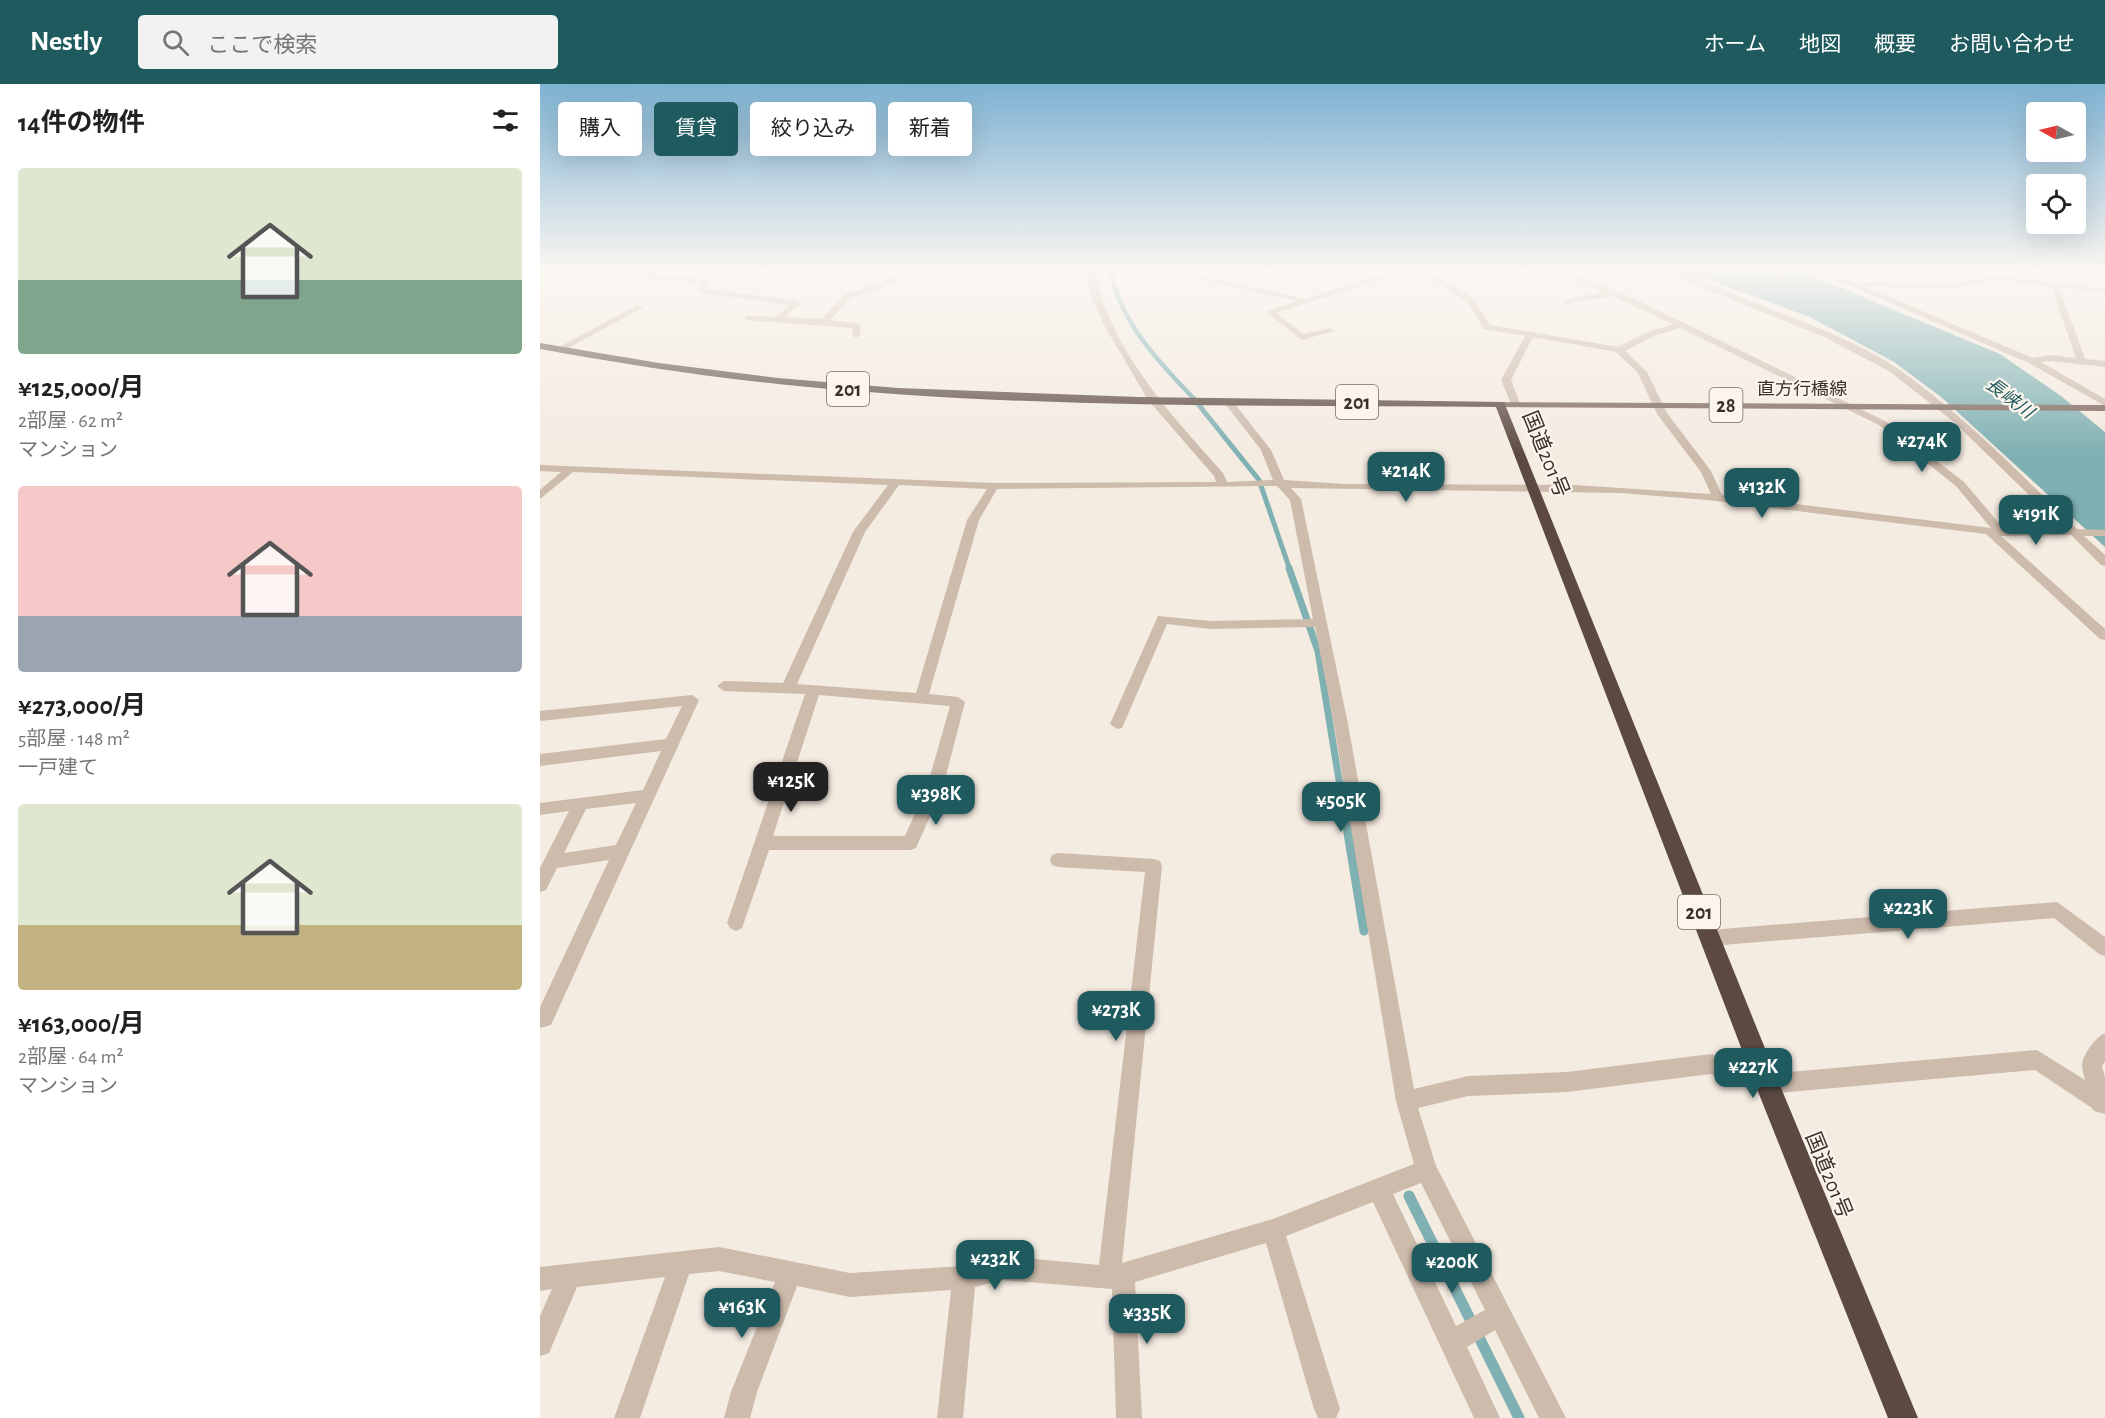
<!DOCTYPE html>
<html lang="ja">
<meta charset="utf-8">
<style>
body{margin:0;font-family:"Alegreya Sans","Noto Sans JP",sans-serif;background:#f2f2f2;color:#222;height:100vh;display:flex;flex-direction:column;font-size:22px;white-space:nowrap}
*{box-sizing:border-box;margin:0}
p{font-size:20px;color:#767676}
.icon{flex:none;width:33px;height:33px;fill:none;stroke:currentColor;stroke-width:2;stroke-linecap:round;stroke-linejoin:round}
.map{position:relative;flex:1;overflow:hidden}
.sheet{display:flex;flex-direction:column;background:#fff;width:540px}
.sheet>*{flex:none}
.guide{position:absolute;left:18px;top:18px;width:570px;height:54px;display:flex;gap:12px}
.needle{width:39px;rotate:278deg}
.fabs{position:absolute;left:1486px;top:18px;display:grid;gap:12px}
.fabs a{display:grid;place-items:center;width:60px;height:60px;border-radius:6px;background:#fff;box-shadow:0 6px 24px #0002;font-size:30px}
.price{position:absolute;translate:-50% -51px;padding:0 14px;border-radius:12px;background:#1f5a5e;color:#fff;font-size:20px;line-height:39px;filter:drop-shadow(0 2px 3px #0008)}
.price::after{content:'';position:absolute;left:50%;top:36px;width:18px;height:14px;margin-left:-9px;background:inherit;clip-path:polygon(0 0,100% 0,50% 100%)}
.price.selected{background:#222;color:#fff}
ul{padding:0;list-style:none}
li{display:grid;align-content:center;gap:12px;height:318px;padding:0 18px}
li span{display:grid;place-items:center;height:186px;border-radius:6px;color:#555}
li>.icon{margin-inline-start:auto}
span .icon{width:108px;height:108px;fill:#fffc;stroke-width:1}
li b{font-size:26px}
h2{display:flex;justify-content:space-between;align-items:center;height:72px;padding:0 18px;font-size:26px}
.pill{padding:0 21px;border-radius:6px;background:#fff;box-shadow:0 6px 24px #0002;font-size:21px;line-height:54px}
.pill.selected{background:#1f5a5e;color:#fff}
header{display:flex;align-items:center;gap:36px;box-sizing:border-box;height:84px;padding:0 30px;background:#1f5a5e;color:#fff}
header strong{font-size:28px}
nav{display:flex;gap:33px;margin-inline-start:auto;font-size:21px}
.search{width:420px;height:54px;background:#f2f2f2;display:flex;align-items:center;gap:15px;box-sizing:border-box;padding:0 21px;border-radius:6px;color:#767676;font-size:22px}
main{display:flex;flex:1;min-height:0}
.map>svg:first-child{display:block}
</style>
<header>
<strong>Nestly</strong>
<div class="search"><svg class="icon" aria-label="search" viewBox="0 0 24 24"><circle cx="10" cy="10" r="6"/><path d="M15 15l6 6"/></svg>ここで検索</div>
<nav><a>ホーム</a><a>地図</a><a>概要</a><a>お問い合わせ</a></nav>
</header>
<main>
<section class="sheet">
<h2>14件の物件<svg class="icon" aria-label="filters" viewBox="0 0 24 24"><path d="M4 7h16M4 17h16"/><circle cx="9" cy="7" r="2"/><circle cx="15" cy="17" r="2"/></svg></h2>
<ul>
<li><span style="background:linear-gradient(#dfe7d0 60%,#7fa58c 0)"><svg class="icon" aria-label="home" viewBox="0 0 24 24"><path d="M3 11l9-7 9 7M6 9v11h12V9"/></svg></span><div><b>¥125,000/月</b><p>2部屋 · 62 m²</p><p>マンション</p></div></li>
<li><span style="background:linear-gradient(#f6c9c9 70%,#9aa5b1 0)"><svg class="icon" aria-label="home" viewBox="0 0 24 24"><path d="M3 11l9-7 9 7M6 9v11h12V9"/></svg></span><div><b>¥273,000/月</b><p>5部屋 · 148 m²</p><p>一戸建て</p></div></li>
<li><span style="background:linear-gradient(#dfe7d0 65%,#c2b280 0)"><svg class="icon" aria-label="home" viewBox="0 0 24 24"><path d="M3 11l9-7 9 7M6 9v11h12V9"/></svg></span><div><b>¥163,000/月</b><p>2部屋 · 64 m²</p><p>マンション</p></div></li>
</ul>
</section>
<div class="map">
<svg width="1565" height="1334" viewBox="0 0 1565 1334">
<rect width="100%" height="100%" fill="#f4ebe1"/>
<path fill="#7fb0b2" d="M1137,184H1253L1460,270L1521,312L1565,348V463L1401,313L1354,278L1270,233Z"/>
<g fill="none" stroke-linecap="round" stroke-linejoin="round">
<path stroke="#7fb0b2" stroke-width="4.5" d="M570,184C579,238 619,278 656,317"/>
<path stroke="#7fb0b2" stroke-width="5" d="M654,315L719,396L750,486"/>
<path stroke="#7fb0b2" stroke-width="7" d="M749,484L778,567L800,702"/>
<path stroke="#7fb0b2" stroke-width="9" d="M800,700L824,847"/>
<path stroke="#7fb0b2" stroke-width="11" d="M869,1112L979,1334"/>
<path stroke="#b9a596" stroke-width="2" stroke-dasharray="1.5 1.5" stroke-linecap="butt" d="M911,185L964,184"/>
<path fill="#cdbbac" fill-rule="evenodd" d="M115,184H124L114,191L171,195L166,205L259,217V221L244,233L282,235L304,211L344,197L370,184L547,189L546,184H554C569,265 630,329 683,389L687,398L733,396L721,366L683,317L688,314L691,315L731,366L744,396L805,400L1035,401L1171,410L1161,388L1117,330L1098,289L1076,268L993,253L971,296L980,320L972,322L961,296L985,252L944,245L928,219L879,187L836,197L736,229L764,250L790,244L794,247L762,256L726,228L757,217L609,184H624L766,215L831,193L884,184L934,215L950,241L1078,263L1108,248L1133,240L1072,212L1025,220V216L1064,208L1005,184H1016L1091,213L1345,337L1424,398L1464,445H1524L1414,338L1349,287L1284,253L1113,184C1145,184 1179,204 1208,216C1255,235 1315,256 1357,284C1423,330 1479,389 1537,445L1565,446V452H1544L1565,471V482L1561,481L1531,451L1461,452L1565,545V556L1560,555L1446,450L1167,416L1081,409L751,404L761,415L807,635L874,1005L928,992L1027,988L1171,970L1227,990L1497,966L1545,996C1544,991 1542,985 1542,981C1543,970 1556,953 1565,949V977L1562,982L1565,993V1030L1554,1027L1552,1024L1495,986L1227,1010L1171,990L1027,1008L928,1012L878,1024L896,1082L1026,1334H999L955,1246L927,1263L960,1334H934L833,1118L746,1152L800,1325L796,1334H778L774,1325L726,1159L595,1198L602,1334H576L572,1205L463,1196L435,1203L423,1334H397L411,1206L310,1213L257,1202L217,1308L210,1334H184L191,1308L235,1198L179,1187L149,1190L100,1334H74L125,1193L37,1203L9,1269L0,1272V1232L12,1205L0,1207V1183L179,1163L310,1189L424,1182L463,1172L559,1181L605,788L518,783L512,781L510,776L512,771L518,769L614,775L620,777L622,782L582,1179L733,1135L874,1080L856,1017L793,635L775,543L670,545L627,540L582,644L577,645L570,640L618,532L670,537L773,535L750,416L737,402L457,405L439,436L389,610L418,613L425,618L403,703L376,764L370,766H229L202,844L196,847L190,844L187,839L265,610L184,607L177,602L184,597L243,599L313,448L348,401L33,388L0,415V406L21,388L0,387V381L454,399L676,398L674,392L608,316L564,241L551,212L548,193L380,184L350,201L310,215L290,236L320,240V251L316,254L312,251L313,244L205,236V232H208L236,233L250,221L164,209L157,204L162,199L103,195V191ZM1140,244L1339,341L1416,402L1451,444L1182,411L1171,387L1127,329L1107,288L1085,267L1114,252ZM359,401L447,405L427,436L376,609L257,600L325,448ZM279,611L410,622L387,703L365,752H233ZM881,1099L945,1226L916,1242L853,1110Z
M1269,184H1280L1315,199L1414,200L1443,194H1479L1565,205V209L1519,203L1545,275L1565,277V283L1511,277L1501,278L1565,315V322L1489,279ZM1443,198H1479L1511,202L1536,274L1511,271L1493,274L1323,202L1414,204Z
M97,221L104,223L21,268L14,266Z
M152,611L159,616L11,941L0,944V923L69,776L17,784L6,806L0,808V784L29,727L0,731V719L103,706L121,667L0,682V670L126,655L142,622L0,637V627ZM96,719L76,761L24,769L46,725Z
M1517,818L1565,853V872L1559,870L1514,834L1170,862L1164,860L1161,854L1164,848L1170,846Z"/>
<path fill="#7d675c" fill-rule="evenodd" d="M957,318L1565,321V327L960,323L955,320Z"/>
<path fill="#5c4a42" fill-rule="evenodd" d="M0,259L119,279L238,294L358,304L599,313L964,318L1239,999L1378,1334H1348L1215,1000L956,323C717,321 476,325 238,300C158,292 79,279 0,265Z"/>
</g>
<linearGradient id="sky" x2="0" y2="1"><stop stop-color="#7eb2d2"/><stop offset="0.5" stop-color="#faf6f2"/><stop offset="1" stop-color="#faf6f2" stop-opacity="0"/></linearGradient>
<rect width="1565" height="371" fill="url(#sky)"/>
<g text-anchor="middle" stroke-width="4.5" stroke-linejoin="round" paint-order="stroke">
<g font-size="18" fill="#3b302b" stroke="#fbf5ee">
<text x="1262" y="311">直方行橋線</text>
</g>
<g font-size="18" font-style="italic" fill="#1f5a5e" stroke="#fbf5ee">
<text transform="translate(1470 314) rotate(37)" y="6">長峡川</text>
</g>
<g fill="#fbf5ee" stroke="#756b66" stroke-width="1.5">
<rect x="287" y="288" width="42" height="34" rx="4.5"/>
<rect x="796" y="301" width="42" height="34" rx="4.5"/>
<rect x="1169.5" y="304" width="33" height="34" rx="4.5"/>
<rect x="1138" y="811" width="42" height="34" rx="4.5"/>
</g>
<g font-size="20" font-weight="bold" fill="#3b302b">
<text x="308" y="312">201</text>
<text x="817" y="325">201</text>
<text x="1186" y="328">28</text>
<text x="1159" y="835">201</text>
</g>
<g font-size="21" fill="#3b302b" stroke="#fbf5ee">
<text transform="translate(1006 370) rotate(68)" y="7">国道201号</text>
<text transform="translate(1289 1091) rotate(68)" y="7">国道201号</text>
</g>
</g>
</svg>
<div class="fabs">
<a><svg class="needle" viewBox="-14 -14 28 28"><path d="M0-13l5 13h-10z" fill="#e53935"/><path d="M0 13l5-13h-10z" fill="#767676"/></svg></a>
<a><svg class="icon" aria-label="locate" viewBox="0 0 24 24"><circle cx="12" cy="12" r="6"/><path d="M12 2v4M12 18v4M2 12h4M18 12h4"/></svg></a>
</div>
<b class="price" style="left:1382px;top:389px">¥274K</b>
<b class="price" style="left:866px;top:419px">¥214K</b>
<b class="price" style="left:1222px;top:435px">¥132K</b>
<b class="price" style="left:1496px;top:462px">¥191K</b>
<b class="price selected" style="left:251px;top:729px">¥125K</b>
<b class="price" style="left:396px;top:742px">¥398K</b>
<b class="price" style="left:801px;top:749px">¥505K</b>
<b class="price" style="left:1368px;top:856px">¥223K</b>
<b class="price" style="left:576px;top:958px">¥273K</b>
<b class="price" style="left:1213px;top:1015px">¥227K</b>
<b class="price" style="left:455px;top:1207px">¥232K</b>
<b class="price" style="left:912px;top:1210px">¥200K</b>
<b class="price" style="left:202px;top:1255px">¥163K</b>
<b class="price" style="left:607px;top:1261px">¥335K</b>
<div class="guide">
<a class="pill">購入</a>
<a class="pill selected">賃貸</a>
<a class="pill">絞り込み</a>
<a class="pill">新着</a>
</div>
</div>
</main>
